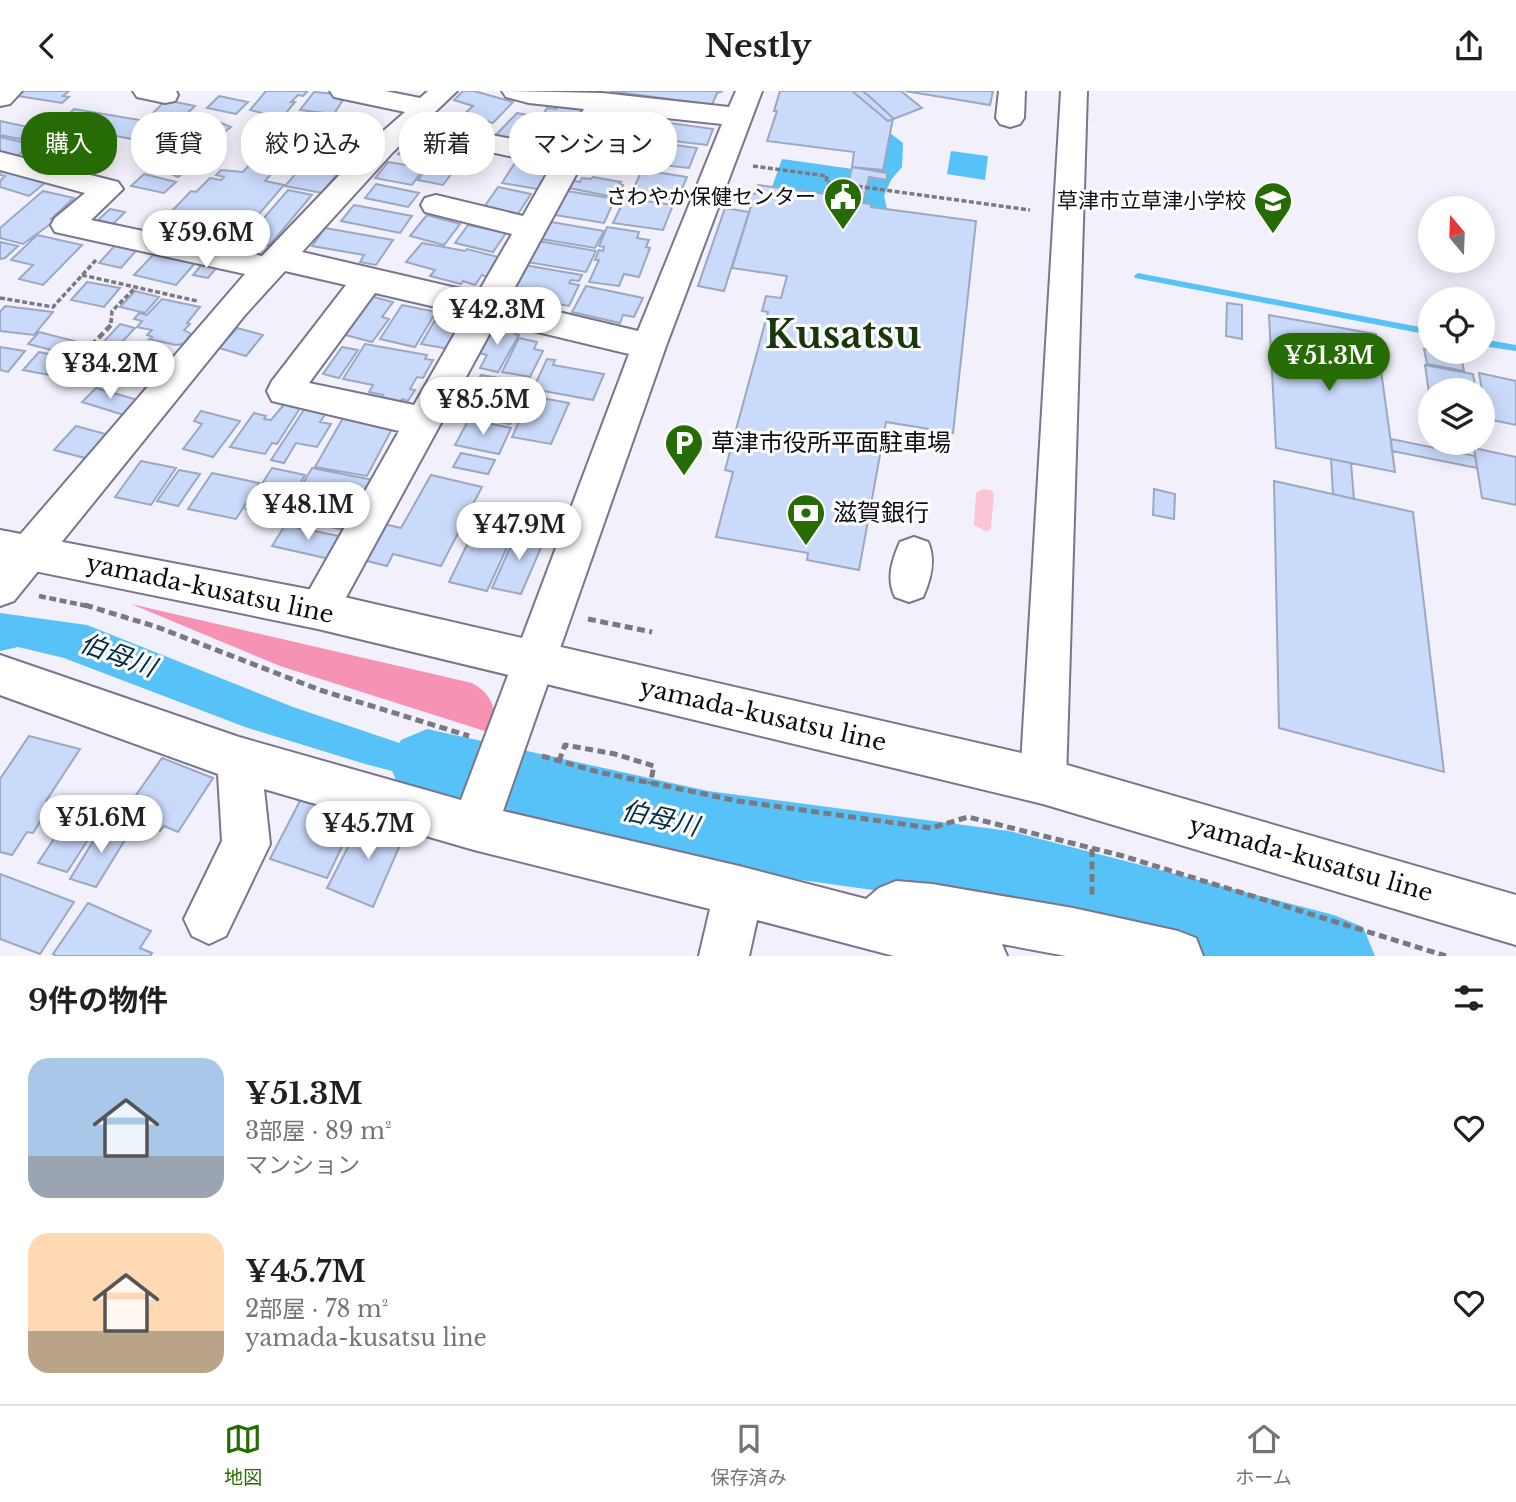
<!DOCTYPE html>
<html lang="ja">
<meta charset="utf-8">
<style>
body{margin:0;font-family:"Libre Baskerville","Noto Sans JP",serif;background:#f6f6f6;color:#202124;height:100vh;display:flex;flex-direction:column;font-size:26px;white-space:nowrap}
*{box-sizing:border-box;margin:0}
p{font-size:23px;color:#757577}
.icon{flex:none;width:38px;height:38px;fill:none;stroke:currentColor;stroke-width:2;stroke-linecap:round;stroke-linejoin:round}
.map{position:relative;height:865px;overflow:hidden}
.side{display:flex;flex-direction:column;background:#fff;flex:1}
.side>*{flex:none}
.top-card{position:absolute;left:21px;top:21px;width:700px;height:63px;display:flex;gap:14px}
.needle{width:46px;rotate:341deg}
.fabs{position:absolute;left:1418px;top:105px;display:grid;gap:14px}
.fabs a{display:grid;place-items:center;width:77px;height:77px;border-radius:50%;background:#fff;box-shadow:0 4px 18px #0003;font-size:35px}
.price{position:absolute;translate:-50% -60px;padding:0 16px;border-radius:24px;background:#fff;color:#222;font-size:23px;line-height:46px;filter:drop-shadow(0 2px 4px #0008)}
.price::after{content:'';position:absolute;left:50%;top:42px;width:21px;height:16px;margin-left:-10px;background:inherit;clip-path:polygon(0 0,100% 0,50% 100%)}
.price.on{background:#266b03;color:#fff}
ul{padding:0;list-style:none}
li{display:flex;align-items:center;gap:21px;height:175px;padding:0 28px}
li span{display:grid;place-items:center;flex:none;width:196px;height:140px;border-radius:21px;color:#555}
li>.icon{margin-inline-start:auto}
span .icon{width:84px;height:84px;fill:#fffc;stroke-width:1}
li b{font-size:30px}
h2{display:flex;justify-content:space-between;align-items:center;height:84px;padding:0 28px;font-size:30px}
.tag{padding:0 24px;border-radius:28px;background:#fff;box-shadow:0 4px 18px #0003;font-size:24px;line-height:63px}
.tag.on{background:#266b03;color:#fff}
header{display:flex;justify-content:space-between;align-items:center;height:91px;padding:0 28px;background:#fff;font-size:32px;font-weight:800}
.tab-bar{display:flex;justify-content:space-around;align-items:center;height:98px;border-top:2px solid #e0e0e0;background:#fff;font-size:19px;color:#757577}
.tab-bar a{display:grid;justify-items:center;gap:4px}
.tab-bar .on{color:#266b03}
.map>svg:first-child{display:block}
</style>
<header><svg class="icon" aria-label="back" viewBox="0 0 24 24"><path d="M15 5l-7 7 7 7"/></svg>Nestly<svg class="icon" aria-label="share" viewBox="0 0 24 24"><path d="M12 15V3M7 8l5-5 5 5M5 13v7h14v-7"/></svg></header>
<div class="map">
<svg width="1516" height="865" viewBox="0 0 1516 865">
<rect width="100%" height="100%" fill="#f2f0fb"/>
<path fill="#fac6d5" d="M983,398L991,399L994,403L991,437L987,441L974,434L976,402Z"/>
<path fill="#f693b4" d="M131,513L472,592C492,603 499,620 491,642L280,575Z"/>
<path fill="#57c2f7" d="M890,42L903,52L902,76L891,89L884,105L887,118L772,96L782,68L881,82Z
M951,60L988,65L985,89L947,83Z
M0,522L87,534L293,616L429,662L473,673L462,698L365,673L245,636L64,567L18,556L0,560Z"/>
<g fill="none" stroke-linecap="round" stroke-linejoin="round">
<path fill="#57c2f7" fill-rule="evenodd" d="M1138,182L1430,238V244L1135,187L1134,185Z
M1482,248L1516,254V260L1482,255Z"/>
<path fill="#57c2f7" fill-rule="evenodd" d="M427,638L708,700L1009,740L1334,824L1363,836L1375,865H1182L1009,818L708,776L427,712L401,701L390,675L401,649Z"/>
</g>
<path fill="#cadafb" stroke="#9ca8bf" stroke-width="2" d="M23,0H69L63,5L69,6L62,12L18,5Z
M266,0H303L307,1L303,5L298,4L291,11H295L282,27L250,19Z
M463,0H474L513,11L493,32L463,24L473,15L454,9Z
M610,0H723L717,2L712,14Z
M780,0H862L869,5L893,27L883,79L852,76L854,61L767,50L777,20H774Z
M852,0H901L922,17L888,30Z
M905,0H993L990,14Z
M314,1L346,4L334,23L300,19Z
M219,5L248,11L236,23L207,17Z
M166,9L195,15L167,41L159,40L147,51L69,36L73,32L79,33L86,27L69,23L74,18L145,30Z
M559,14L582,18L570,39L537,34L547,17L556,18Z
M517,22L532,25L521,39L530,41L520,53L493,47Z
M199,23L231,36L215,48L226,53L213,62L216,64L203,73L198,71L178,86L142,70L177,44L183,38L179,36Z
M431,29L444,32L437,41L423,38Z
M0,30L33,37L20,48L0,44Z
M670,32L713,38L707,54L664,49Z
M77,39L111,45L79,75L51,70L57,63L52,62Z
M544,40L569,43L562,58L538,52Z
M431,41L469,49L449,74L398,63L412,46L425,48Z
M0,46L44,56L36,62L23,60L15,67L0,64Z
M652,51L697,57L689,77L643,72Z
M323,53L356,58L322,102L285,95L310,66L300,64L303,60L315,63Z
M276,58L291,61L265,90L284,94L226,161L198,155L203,149L160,140L175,124L169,123L191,100L196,101L210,87L221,89L224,86L216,84L221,79L243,81L263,59L273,62Z
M516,70L556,76L543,99L502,92Z
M388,71L424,77L412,94L375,87Z
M0,73L51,87L29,105L0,96V90L5,85L0,84Z
M852,76L887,82V89L869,86L864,108L845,106Z
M427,77L452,82L443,94L418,89Z
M642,79L687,86L677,109L631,103Z
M144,83L176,91L164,102L131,95Z
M593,86L621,91L619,93L623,94L619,107L564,96L569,89L580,91L582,87L591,88Z
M376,93L419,102L408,116L365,107Z
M758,94L864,108L863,112L871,113V116L976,130L953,342L886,331L859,479L807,469L808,462L716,446L733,381L725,379L768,221L762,220L766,205L781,207L787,185L732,177L752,112L735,110L739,101L755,103Z
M498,96L531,103L516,126L482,119Z
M288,99L312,104L269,155L244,150Z
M43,100L74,107L51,128L56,129L23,153L0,147V137Z
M567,100L615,108L604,132L555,124Z
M625,107L673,114L663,139L613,132Z
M354,114L412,125L400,142L341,130Z
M725,117L749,121L724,200L698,195Z
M110,118L125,121L113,133L98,129Z
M427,124L460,133L444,154L410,145Z
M551,131L604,140L595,157L541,148Z
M468,134L506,142L493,161L455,152Z
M607,136L639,141L637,147L649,149L646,156L650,157L639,186L624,183L619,195L589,191L599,169H595L599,159L603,160L604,156L599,155Z
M325,137L393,149L376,174L360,171L364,164L312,155Z
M37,144L82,154L43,194L19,188L33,174L11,169Z
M119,150L141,154L121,177L99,172Z
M538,150L596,160L586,181L527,171Z
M0,151L18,155L5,167L0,168Z
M422,152L465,160L467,158L502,167L488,186L482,184L475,194L463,190L461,193L430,185L435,179L406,171Z
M155,162L196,171L176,194L134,184Z
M203,172L218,175L208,187L193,184Z
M524,174L582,184L579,190L571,189L569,192L579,194L569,215L520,206L522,201L511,199Z
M87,191L120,197L104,216L71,209Z
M586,195L643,207L634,226L623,224L620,232L572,221Z
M135,200L159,206L145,222L120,216Z
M370,205L393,211L382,226L389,228L372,251L338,242Z
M162,208L200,216L187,232L190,233L184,239L191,243L183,253L176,254L149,248L152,246L147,244L152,239L137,236L142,230L134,228L139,222L147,224Z
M1227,212L1242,214V248L1226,245Z
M402,214L436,221L415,256L380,248Z
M5,215L53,221L34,244L0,240V221Z
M438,224L462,228L458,237H461L449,258L421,253Z
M1269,224L1376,243L1395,381L1276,357Z
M120,233L135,237L112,262L97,258Z
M507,236L518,238L515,243L519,244L498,281L480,277L487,264L475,261L489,237L505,240Z
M237,237L263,244L246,265L219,257Z
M39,241L82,252L76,258L81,259L75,265L28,253Z
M519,247L537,251L534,258L543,260L530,286L502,281Z
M138,253L162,259L135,291L110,285Z
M365,253L427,264L425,268L433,269L423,287L417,286L410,298L415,299L408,310L402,308L399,314L379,310L383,304L369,301L373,294L343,288Z
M0,256L25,260L8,281L0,279Z
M342,256L358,259L339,287L323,283Z
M1424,258L1461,265L1464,280L1427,273Z
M39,261L75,268L60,286L23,279Z
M547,268L555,269L553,274L604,283L593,309L533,298Z
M1425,274L1473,283L1476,299H1430V309Z
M1479,282L1516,290V334L1487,328Z
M481,284L529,292L519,312L471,303Z
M96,297L138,309L124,324L82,311Z
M531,305L569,312L551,353L512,346Z
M287,310L302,314L277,353L272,352L265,363L230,356L254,322L266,325L264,328L271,329Z
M479,314L516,321L510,333L473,326Z
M305,317L327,321L320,331L331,333L317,356L296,352L284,372L271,369Z
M201,320L240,330L213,366L183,358L202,333L194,330Z
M343,327L393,336L367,385L315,376Z
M469,328L511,337L499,363L455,354Z
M76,335L109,344L89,368L54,359Z
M1391,348L1475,365L1477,377L1392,360Z
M1474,357L1516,366V414L1482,407Z
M461,362L495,369L488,383L453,376Z
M1331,368L1351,372L1354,408L1333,403Z
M141,370L176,377L151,414L115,406Z
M272,377L305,384L280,425L246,418Z
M312,377L373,389L345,439L312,432L319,420L290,414Z
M179,379L200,383L178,415L157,410Z
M212,382L259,392L236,428L188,418Z
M431,384L482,396L441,475L393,463L387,475L363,469L384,433L401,437Z
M1274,390L1413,421L1444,681L1279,637Z
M1154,398L1175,403L1174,428L1153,424Z
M477,433L514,441L487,500L449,491Z
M285,434L343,446L330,468L272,455Z
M518,439L546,445L521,503L492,497Z
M29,645L80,658L46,710L52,712L33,742L27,741L12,764L0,761V688Z
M162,667L213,687L178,741L164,735L160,740L122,724Z
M303,704L359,720L327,787L270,768Z
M75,716L104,724L67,781L38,772Z
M364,725L407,738L373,816L327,797Z
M105,731L131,739L96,796L70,788Z
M0,783L74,811L40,863L0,848Z
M88,812L151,840L140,857L152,862L150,865H56L53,863Z"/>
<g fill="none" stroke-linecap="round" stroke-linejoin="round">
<defs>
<path id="minor" d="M0,0H22L10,13L0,15Z
M133,0H176L178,4L175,10L165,12L137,6Z
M330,0H385L420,7L428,0H457L393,61L302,161L478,202L512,143L425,121L421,114L425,107L436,104L523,125L552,74L481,59L477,53L481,47L491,44L561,57L584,18L529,12L506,6L502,0L602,2L729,16L736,0H762L666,255L503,720L739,775L866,808L879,797L896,790L932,793L1073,817L1178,840L1196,847L1203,865H1066L1002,853L1007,865H894L757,829L749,865H699L710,818L474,759L264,698L270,753L226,845L209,853L192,845L184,828L222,750L218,683L0,604V564L239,646L461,709L629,263L496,231L332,532L318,538L304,532L298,519L399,340L272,310L267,300L272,290L346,194L285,180L245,224L14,510L0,515V467L245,183L55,141L51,134L55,127L85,102L0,79V61L118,91L123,98L91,129L262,165L373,49L405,21L334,6ZM610,21L722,33L638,240L508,209ZM375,202L466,223L414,314L309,292Z
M999,0H1025L1024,27L1020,33L1010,36L1000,33L996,27Z
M1061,0H1087L1066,690L1059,706L1043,713L1027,706L1020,690Z
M914,446L928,451C936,469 931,488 923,506L909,511L895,506C886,488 892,469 900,451Z"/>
<path id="major" d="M0,439L318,500L1043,667L1516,804V854L1043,713L318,538L0,473Z"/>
</defs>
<use href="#minor" stroke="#7a758d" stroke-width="4"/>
<use href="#major" stroke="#7a758d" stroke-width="4"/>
<path stroke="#7a7881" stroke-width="3.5" stroke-dasharray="5 2.5" stroke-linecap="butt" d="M753,75L827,85L826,91L1030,119
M82,184L197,210
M0,207L53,216L96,169
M111,232L112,220L136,196"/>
<path stroke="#7a7881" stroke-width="4.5" stroke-dasharray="7 3.5" stroke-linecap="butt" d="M84,262L111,234V230
M39,505L92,516"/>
<path stroke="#7a7881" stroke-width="5" stroke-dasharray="8 4.5" stroke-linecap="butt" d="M85,514L157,536L320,599L469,645
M588,528L652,541
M542,665L598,681L738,710L931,737L968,726L1123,765L1446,865
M559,670L565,654L615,663L654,675L650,693
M1092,758V806"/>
<use href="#minor" fill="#fff" fill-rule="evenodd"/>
<use href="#major" fill="#fff" fill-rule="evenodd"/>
</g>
<defs>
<symbol id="civic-pin" viewBox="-11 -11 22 30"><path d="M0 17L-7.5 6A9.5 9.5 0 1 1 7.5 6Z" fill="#266b03" stroke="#fff"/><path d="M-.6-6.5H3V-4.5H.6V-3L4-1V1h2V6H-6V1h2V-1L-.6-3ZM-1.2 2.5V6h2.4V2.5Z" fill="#fff"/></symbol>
<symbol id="school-pin" viewBox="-11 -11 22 30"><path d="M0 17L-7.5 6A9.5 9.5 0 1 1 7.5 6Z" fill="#266b03" stroke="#fff"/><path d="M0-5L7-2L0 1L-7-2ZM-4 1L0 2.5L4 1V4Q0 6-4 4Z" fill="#fff"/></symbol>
<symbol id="parking-pin" viewBox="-11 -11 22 30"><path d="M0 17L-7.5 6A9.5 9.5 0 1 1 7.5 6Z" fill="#266b03" stroke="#fff"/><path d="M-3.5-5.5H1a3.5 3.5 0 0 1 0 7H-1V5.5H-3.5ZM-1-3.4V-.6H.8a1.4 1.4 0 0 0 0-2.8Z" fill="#fff"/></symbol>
<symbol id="bank-pin" viewBox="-11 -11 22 30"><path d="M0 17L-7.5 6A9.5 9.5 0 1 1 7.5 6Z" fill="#266b03" stroke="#fff"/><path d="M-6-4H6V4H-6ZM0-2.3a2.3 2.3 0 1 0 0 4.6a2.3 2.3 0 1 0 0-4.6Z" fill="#fff"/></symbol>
</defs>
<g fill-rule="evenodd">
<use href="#civic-pin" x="821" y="84" width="44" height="60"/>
<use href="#school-pin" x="1251" y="88" width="44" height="60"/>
<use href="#parking-pin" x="662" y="330" width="44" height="60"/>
<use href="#bank-pin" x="784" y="400" width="44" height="60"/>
</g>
<g text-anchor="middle" stroke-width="6" stroke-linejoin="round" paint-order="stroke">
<g font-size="21" fill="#0d0b13" stroke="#fff" text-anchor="end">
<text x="816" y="113">さわやか保健センター</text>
<text x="1246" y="117">草津市立草津小学校</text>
</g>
<g font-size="24" fill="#0d0b13" stroke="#fff" text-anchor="start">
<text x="711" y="360">草津市役所平面駐車場</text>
<text x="833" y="430">滋賀銀行</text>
</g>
<g font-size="24" fill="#0d0b13" stroke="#fff">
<text transform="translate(210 498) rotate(12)" y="8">yamada-kusatsu line</text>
<text transform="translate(763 624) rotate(13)" y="8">yamada-kusatsu line</text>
<text transform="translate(1311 768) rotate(16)" y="8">yamada-kusatsu line</text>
</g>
<g font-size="26" font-style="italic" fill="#002e43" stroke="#fff">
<text transform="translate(118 564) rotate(20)" y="9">伯母川</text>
<text transform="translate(660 727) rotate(13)" y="9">伯母川</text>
</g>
<g font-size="38" font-weight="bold" fill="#17380b" stroke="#fff">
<text x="843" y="257">Kusatsu</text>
</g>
</g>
</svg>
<div class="fabs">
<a><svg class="needle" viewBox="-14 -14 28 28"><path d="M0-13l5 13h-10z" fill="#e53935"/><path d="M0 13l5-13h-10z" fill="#757577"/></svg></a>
<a><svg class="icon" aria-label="locate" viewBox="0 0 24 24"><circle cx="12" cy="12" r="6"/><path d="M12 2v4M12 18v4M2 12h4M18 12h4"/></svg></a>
<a><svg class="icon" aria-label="layers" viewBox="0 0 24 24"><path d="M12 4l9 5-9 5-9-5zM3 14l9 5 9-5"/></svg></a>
</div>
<b class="price" style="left:206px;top:179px">¥59.6M</b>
<b class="price" style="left:497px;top:256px">¥42.3M</b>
<b class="price on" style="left:1329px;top:302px">¥51.3M</b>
<b class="price" style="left:110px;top:310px">¥34.2M</b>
<b class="price" style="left:483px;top:346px">¥85.5M</b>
<b class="price" style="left:308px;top:451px">¥48.1M</b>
<b class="price" style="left:519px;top:471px">¥47.9M</b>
<b class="price" style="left:101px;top:764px">¥51.6M</b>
<b class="price" style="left:368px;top:770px">¥45.7M</b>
<div class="top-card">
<a class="tag on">購入</a>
<a class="tag">賃貸</a>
<a class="tag">絞り込み</a>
<a class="tag">新着</a>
<a class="tag">マンション</a>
</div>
</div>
<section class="side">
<h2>9件の物件<svg class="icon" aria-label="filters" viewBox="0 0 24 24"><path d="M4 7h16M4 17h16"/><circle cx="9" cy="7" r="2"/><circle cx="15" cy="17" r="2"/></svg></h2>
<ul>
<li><span style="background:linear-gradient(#a9c7e8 70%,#9aa5b1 0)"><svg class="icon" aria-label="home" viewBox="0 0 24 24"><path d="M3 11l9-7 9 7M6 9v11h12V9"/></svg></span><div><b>¥51.3M</b><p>3部屋 · 89 m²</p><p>マンション</p></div><svg class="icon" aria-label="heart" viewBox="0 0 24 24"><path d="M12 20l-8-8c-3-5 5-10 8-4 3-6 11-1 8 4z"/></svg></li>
<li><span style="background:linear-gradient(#ffd9b3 70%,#b9a48a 0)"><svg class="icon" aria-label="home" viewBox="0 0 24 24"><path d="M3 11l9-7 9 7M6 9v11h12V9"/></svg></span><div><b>¥45.7M</b><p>2部屋 · 78 m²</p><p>yamada-kusatsu line</p></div><svg class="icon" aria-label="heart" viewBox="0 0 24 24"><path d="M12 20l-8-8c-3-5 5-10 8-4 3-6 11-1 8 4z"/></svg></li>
</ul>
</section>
<nav class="tab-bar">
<a class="on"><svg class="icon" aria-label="map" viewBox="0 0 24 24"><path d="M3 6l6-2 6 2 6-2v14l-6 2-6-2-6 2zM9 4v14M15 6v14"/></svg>地図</a>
<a><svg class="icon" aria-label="saved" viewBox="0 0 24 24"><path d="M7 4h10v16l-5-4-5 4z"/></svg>保存済み</a>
<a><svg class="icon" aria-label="home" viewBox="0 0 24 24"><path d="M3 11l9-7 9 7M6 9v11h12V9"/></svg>ホーム</a>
</nav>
